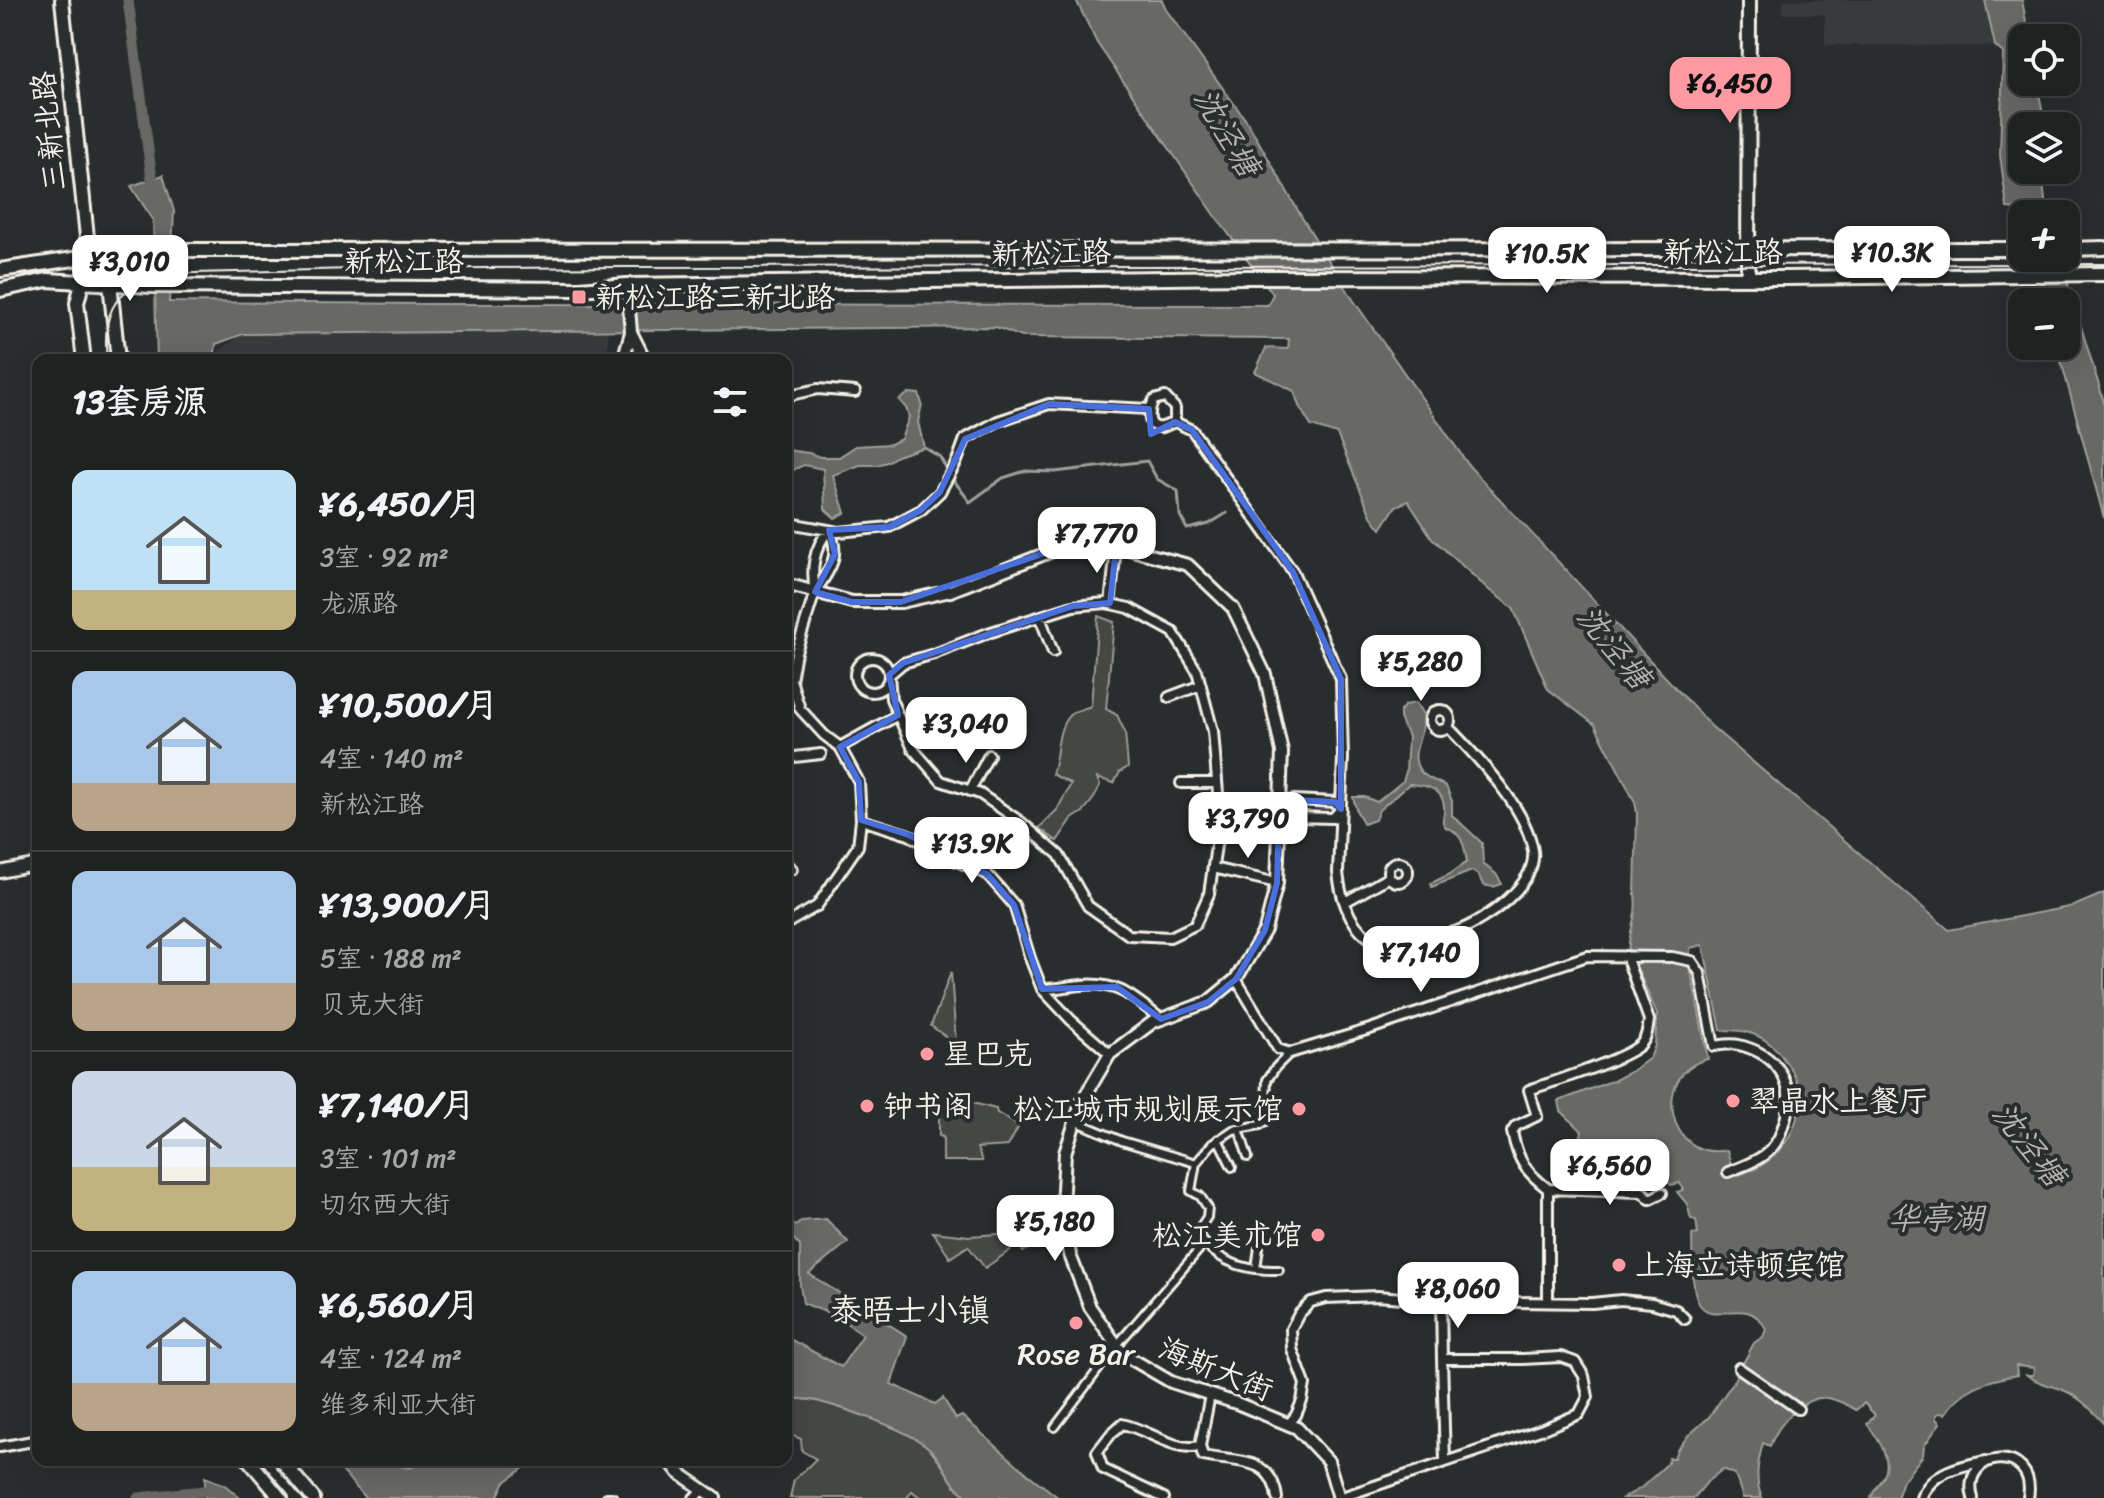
<!DOCTYPE html>
<html lang="zh">
<meta charset="utf-8">
<style>
body{margin:0;font-family:Sriracha,"LXGW WenKai TC",sans-serif;background:#2d2f2f;color:#f1f3f6;height:100vh;display:flex;flex-direction:column;font-size:30px;white-space:nowrap}
*{box-sizing:border-box;margin:0}
p{font-size:26px;color:#a2a4a5}
.icon{flex:none;width:44px;height:44px;fill:none;stroke:currentColor;stroke-width:2;stroke-linecap:round;stroke-linejoin:round}
.map{position:relative;flex:1;overflow:hidden}
.panel{position:absolute;left:32px;top:354px;width:760px;height:1112px;display:flex;flex-direction:column;background:#202222;border-radius:16px;box-shadow:0 8px 32px #0002,0 0 0 2px #3d3f40}
.panel>*{flex:none}
.controls{position:absolute;left:2008px;top:24px;display:grid;gap:16px}
.controls a{display:grid;place-items:center;width:72px;height:72px;border-radius:16px;background:#202222;box-shadow:0 8px 32px #0002,0 0 0 2px #3d3f40;font-size:40px}
.price{position:absolute;translate:-50% -68px;padding:0 18px;border-radius:16px;background:#fff;color:#222;font-size:26px;line-height:52px;filter:drop-shadow(0 2px 4px #0008)}
.price::after{content:'';position:absolute;left:50%;top:48px;width:24px;height:18px;margin-left:-12px;background:inherit;clip-path:polygon(0 0,100% 0,50% 100%)}
.price.current{background:#ff9aa2;color:#111}
ul{padding:0;list-style:none}
li{display:flex;align-items:center;gap:24px;height:200px;padding:0 40px}
li+li{border-top:2px solid #3d3f40}
li span{display:grid;place-items:center;flex:none;width:224px;height:160px;border-radius:16px;color:#555}
li>.icon{margin-inline-start:auto}
span .icon{width:96px;height:96px;fill:#fffc;stroke-width:1}
li b{font-size:34px}
h2{display:flex;justify-content:space-between;align-items:center;height:96px;padding:0 40px;font-size:34px}
.map>svg:first-child{display:block}
</style>
<div class="map">
<svg width="2104" height="1498" viewBox="0 0 2104 1498">
<rect width="100%" height="100%" fill="#2a2d2e"/>
<filter id="ink" filterUnits="userSpaceOnUse"><feTurbulence type="fractalNoise" baseFrequency=".0125" numOctaves="2"/><feDisplacementMap in="SourceGraphic" scale="16" xChannelSelector="R" yChannelSelector="G"/><feConvolveMatrix kernelMatrix="1 2 1 2 8 2 1 2 1" color-interpolation-filters="sRGB"/></filter>
<g filter="url(#ink)">
<path fill="#373a3a" d="M1783,0H1985L1995,46L1825,45V14H1783Z
M608,331V360H217L220,350L243,334Z"/>
<path fill="#444645" stroke="#9c9c96" stroke-width="2" d="M1098,616L1114,622L1106,709L1117,715L1125,732L1128,767L1120,772L1114,783L1097,778L1100,785L1094,798L1083,812L1072,819L1057,841L1039,828L1057,810L1071,784L1052,774C1059,756 1055,726 1072,713C1077,710 1086,708 1091,706Z
M951,972L956,1044L931,1026Z
M969,1102L996,1109L997,1113L1019,1126L1008,1146L977,1148L982,1161H943V1137L939,1136V1113L959,1104Z
M933,1232L969,1236L1028,1232L1036,1244L1023,1252L1019,1244L985,1268L968,1246L950,1258Z
M786,1397C796,1399 807,1399 817,1401C844,1408 914,1431 932,1451C946,1467 952,1491 972,1498H921L912,1491L907,1498H790L794,1480L816,1459L802,1451L801,1439L786,1433Z"/>
<path fill="#676866" stroke="#9f9f9a" stroke-width="2" fill-rule="evenodd" d="M1076,0H1162L1167,11L1248,123L1301,216L1354,301L1470,467L1711,726L1949,930L2074,906L2104,893V1423C2092,1410 2080,1397 2063,1390C2050,1385 2038,1384 2027,1375H2033L2034,1368L2016,1366L2017,1375C1988,1380 1961,1388 1945,1414L1939,1413L1936,1415V1419L1940,1423L1924,1446L1923,1455L1903,1481L1897,1498H1871C1874,1489 1880,1485 1884,1476C1893,1459 1877,1437 1867,1424L1875,1415L1864,1403L1856,1410C1849,1406 1840,1401 1832,1399C1806,1391 1778,1424 1770,1446L1763,1443C1758,1461 1754,1480 1762,1498H1743L1735,1474L1723,1469L1708,1481L1694,1498H1623L1641,1488L1668,1463L1669,1458H1674L1677,1450L1689,1435L1709,1417L1732,1384L1754,1343L1763,1337L1766,1329C1748,1293 1715,1326 1700,1305C1690,1291 1693,1252 1692,1235L1698,1234L1696,1220L1691,1219L1687,1204L1677,1192L1683,1190L1680,1183L1671,1185C1648,1159 1604,1167 1573,1167L1582,1131L1561,1111L1559,1101L1617,1079L1632,1071L1650,1058L1655,1045L1657,1014L1634,961H1630C1624,939 1639,918 1635,895L1637,813L1635,802L1595,725L1548,689L1513,608L1489,590L1432,538L1408,501L1396,506L1381,529L1371,516L1337,434L1311,426L1299,406L1294,391L1255,372L1266,348L1288,349L1289,339L1022,337L996,327L243,334L216,344L214,360H157L153,220L131,186L163,175L174,211L169,302L430,304L1268,305L1273,294L1219,221L1097,43ZM1703,945L1721,1030C1729,1030 1738,1030 1746,1032C1763,1036 1776,1047 1785,1061C1790,1067 1795,1074 1797,1083C1809,1125 1773,1175 1728,1175L1725,1167L1731,1165L1727,1150C1667,1163 1650,1072 1708,1059L1690,966V948Z
M1985,0H2022L2029,38H2022V82H2037L2044,120L2043,126H2022V170H2041L2047,214H2022V222L2019,209L2007,208L2000,155L2003,53L1995,46Z
M2033,258H2060L2104,402V518L2057,346H2066V302H2046Z
M909,393L919,394L922,404L918,422L924,447L897,456L887,462L877,465H860L833,475L845,513L835,518L825,509L823,469L804,465L786,473V450L809,453L820,457H839L856,446L891,444L901,439L909,417L906,408L899,400Z
M1416,703C1418,707 1421,710 1423,714C1427,734 1405,755 1422,773C1428,779 1438,782 1446,786L1452,801V815L1482,843L1483,864L1496,874L1502,884L1493,887L1483,885L1479,876L1472,871L1432,887L1431,883L1450,874L1467,862C1465,851 1464,840 1455,832C1452,829 1446,829 1444,825C1441,821 1444,816 1444,812C1446,789 1427,785 1409,784L1379,810L1375,820L1364,824L1357,812L1353,797H1365L1377,802L1403,781L1406,772L1408,737L1400,718V711L1405,705Z
M826,1219L848,1242L809,1274L907,1336L891,1384L935,1404L943,1398L956,1419L962,1416L1029,1475L1059,1498H972C952,1491 946,1466 932,1451C914,1431 844,1408 817,1401C807,1399 796,1399 786,1397V1337L841,1367L863,1335L838,1317L803,1303L800,1286V1246L792,1237L786,1238V1226L797,1225L801,1221Z
M333,1460H379L409,1468L434,1460H534L504,1483L497,1498H365Z
M205,1477L225,1485L240,1498H205Z"/>
<g fill="none" stroke-linecap="round" stroke-linejoin="round">
<path stroke="#9f9f9a" stroke-width="3" d="M924,447L940,457L948,472
M952,478L970,502L1003,478L1025,471L1055,472L1147,461L1157,479L1178,491L1180,515L1187,529L1209,524L1227,513"/>
<path stroke="#676866" stroke-width="11" d="M128,0L154,194
M138,1498L213,1490L222,1498"/>
<defs>
<path id="pedestrian" d="M1075,1121L1122,1141L1196,1163
M1239,1129L1248,1157
M1218,1139L1232,1167
M1256,1269L1259,1247
M1279,1270C1246,1271 1214,1262 1197,1232L1207,1217L1208,1208L1200,1196L1191,1191L1196,1163L1212,1144L1233,1130L1260,1125L1265,1122L1267,1080L1276,1067L1290,1053
M1055,1427L1117,1345L1204,1244"/>
<path id="minor" d="M786,396L818,389L855,392
M1165,397L1175,408V422C1171,423 1167,426 1162,427C1145,429 1149,409 1154,400Z
M1175,422L1192,430L1293,572L1341,679L1343,758L1338,872C1340,894 1348,923 1368,937C1377,942 1393,942 1403,941C1421,940 1440,937 1457,931C1485,921 1537,885 1533,851C1527,808 1477,757 1448,727
M786,520L795,524L839,532L889,527L921,510L940,492L957,461L965,439L998,421L1049,404L1149,409
M829,530C842,555 829,572 815,592C811,569 813,549 829,530Z
M1106,603L1129,608L1173,632L1197,671L1213,731L1220,818L1209,894L1195,925L1170,937L1129,935L1088,906L1059,855L1021,822L980,794L941,781L913,749L891,699L889,675L903,663L934,654L988,633L1073,606Z
M1110,604L1116,549
M1040,617L1053,652
M855 675a17 17 0 1 1 34 0a17 17 0 1 1-34 0Z
M1169,697L1201,685
M1430 720a10 10 0 1 1 20 0a10 10 0 1 1-20 0Z
M840,747L898,715
M786,758L821,754
M1181,783H1217
M970,791L989,755
M1294,800L1335,802L1341,809L1333,818L1296,817L1279,809Z
M861,820L909,835L952,859L987,874L1014,905L1030,958L1042,989L1071,1020L1110,1054
M1388 872a10 10 0 1 1 20 0a10 10 0 1 1-20 0Z
M786,863L792,869
M1213,868L1277,883
M1345,902L1389,877
M786,924L817,906L858,846L861,820L859,782L840,747L824,735L800,709L791,680L796,652L815,592
M1236,979L1278,1049L1290,1053L1370,1029L1587,956L1672,957L1692,961L1700,973L1714,1046C1722,1045 1731,1043 1739,1045C1776,1054 1797,1082 1785,1120C1781,1133 1778,1143 1768,1152C1758,1161 1741,1167 1728,1172
M1043,989C1057,989 1068,986 1081,985C1118,981 1134,998 1161,1019
M1548,1189L1642,1192L1650,1199L1662,1193
M1441,1301L1442,1359
M1548,1302V1189C1525,1171 1518,1161 1512,1132L1516,1126L1537,1116L1529,1090C1552,1082 1627,1059 1641,1044C1647,1038 1648,1028 1649,1020L1626,956
M1739,1368L1798,1409
M1210,1395L1200,1446L1203,1456C1235,1463 1272,1455 1277,1498
M1289,1424L1296,1415L1302,1401L1305,1384L1292,1349L1291,1329L1299,1314L1311,1302L1326,1298L1377,1296L1441,1301L1592,1303L1621,1300L1652,1303L1676,1310L1685,1319
M0,1447L38,1440
M607,1498H612
M694,1498L703,1489
M1164,1498L1103,1469L1097,1452L1111,1434L1122,1424C1148,1429 1173,1452 1200,1446
M1339,1498L1543,1429L1579,1414L1588,1397L1584,1376L1575,1362L1561,1357L1523,1359H1442L1445,1462
M1921,1498C1932,1471 1960,1466 1986,1461
M1973,1498C1959,1450 2038,1443 2028,1498"/>
<path id="tertiary" d="M627,285L631,332
M623,360L631,332L645,360
M786,584L852,602H901L950,591L1065,546L1125,548L1188,565L1233,608L1265,674L1282,752L1277,883L1265,930L1236,979L1208,1002L1153,1022L1110,1054L1082,1101L1065,1153L1062,1207L1070,1255L1090,1307L1123,1354L1171,1382L1239,1404L1297,1428L1328,1461L1339,1498
M0,872L38,864
M669,1460L679,1473L715,1498"/>
<path id="secondary" d="M62,0L89,256L77,303L84,360
M2066,249L2104,248
M89,256L110,283L118,360
M0,270L134,250L2022,249
M1748,278L1749,0
M0,290L47,280L152,286L580,289L627,285L1246,277L1786,278L2104,274
M249,1460L281,1498
M281,1460L313,1498"/>
</defs>
<use href="#pedestrian" stroke="#f4f1e8" stroke-width="12"/>
<use href="#minor" stroke="#f4f1e8" stroke-width="14"/>
<use href="#tertiary" stroke="#f4f1e8" stroke-width="16"/>
<use href="#secondary" stroke="#f4f1e8" stroke-width="18"/>
<use href="#pedestrian" stroke="#2a2d2e" stroke-width="6"/>
<use href="#minor" stroke="#2a2d2e" stroke-width="8"/>
<use href="#tertiary" stroke="#2a2d2e" stroke-width="10"/>
<use href="#secondary" stroke="#2a2d2e" stroke-width="12"/>
<path stroke="#f4f1e8" stroke-width="2" d="M107,360C102,315 112,294 153,274L353,269L624,267L2104,264
M258,1460L289,1498"/>
</g>
</g>
<path fill="none" stroke="#486fdb" stroke-width="6" stroke-linejoin="round" d="M1049,404L1149,409L1151,434L1175,422L1192,430L1293,572L1341,679V809L1335,802L1294,800L1279,809L1277,883L1265,930L1236,979L1208,1002L1161,1019L1117,987L1042,989L1014,905L987,874L909,835L861,820L859,782L840,747L898,715L889,675L903,663L1073,606L1110,603L1116,549L1065,546L901,602H852L815,592L835,554L829,530L889,527L921,510L940,492L965,439Z"/>
<g fill="#ff9aa2" stroke="#2a2d2e" stroke-width="3">
<rect x="571" y="289" width="16" height="16" rx="4"/>
<circle cx="927" cy="1054" r="8"/>
<circle cx="1733" cy="1101" r="8"/>
<circle cx="867" cy="1106" r="8"/>
<circle cx="1299" cy="1109" r="8"/>
<circle cx="1318" cy="1235" r="8"/>
<circle cx="1619" cy="1265" r="8"/>
<circle cx="1076" cy="1323" r="8"/>
</g>
<g text-anchor="middle" stroke-width="8" stroke-linejoin="round" paint-order="stroke">
<g font-size="30" fill="#f4f1e8" stroke="#2a2d2e">
<text transform="translate(49 131) rotate(-96)" y="10">三新北路</text>
<text x="1723" y="262">新松江路</text>
<text transform="translate(1051 253) rotate(-1)" y="10">新松江路</text>
<text x="404" y="271">新松江路</text>
<text transform="translate(1216 1369) rotate(22)" y="10">海斯大街</text>
</g>
<g font-size="30" fill="#f4f1e8" stroke="#2a2d2e" text-anchor="start">
<text x="595" y="307">新松江路三新北路</text>
<text x="943" y="1064">星巴克</text>
<text x="1749" y="1111">翠晶水上餐厅</text>
<text x="883" y="1116">钟书阁</text>
<text x="1283" y="1119" text-anchor="end">松江城市规划展示馆</text>
<text x="1302" y="1245" text-anchor="end">松江美术馆</text>
<text x="1635" y="1275">上海立诗顿宾馆</text>
<text x="1076" y="1364" text-anchor="middle">Rose Bar</text>
</g>
<g font-size="32" font-style="italic" fill="#b5b3ae" stroke="#2a2d2e">
<text transform="translate(1227 132) rotate(59)" y="11">沈泾塘</text>
<text transform="translate(1614 647) rotate(51)" y="11">沈泾塘</text>
<text transform="translate(2029 1144) rotate(52)" y="11">沈泾塘</text>
<text x="1936" y="1229">华亭湖</text>
</g>
<g font-size="32" fill="#f4f1e8" stroke="#2a2d2e">
<text x="910" y="1321">泰晤士小镇</text>
</g>
</g>
</svg>
<div class="controls">
<a><svg class="icon" aria-label="locate" viewBox="0 0 24 24"><circle cx="12" cy="12" r="6"/><path d="M12 2v4M12 18v4M2 12h4M18 12h4"/></svg></a>
<a><svg class="icon" aria-label="layers" viewBox="0 0 24 24"><path d="M12 4l9 5-9 5-9-5zM3 14l9 5 9-5"/></svg></a>
<a>+</a>
<a>−</a>
</div>
<b class="price current" style="left:1730px;top:125px">¥6,450</b>
<b class="price" style="left:1892px;top:294px">¥10.3K</b>
<b class="price" style="left:1547px;top:295px">¥10.5K</b>
<b class="price" style="left:130px;top:303px">¥3,010</b>
<b class="price" style="left:1097px;top:575px">¥7,770</b>
<b class="price" style="left:1421px;top:703px">¥5,280</b>
<b class="price" style="left:966px;top:765px">¥3,040</b>
<b class="price" style="left:1248px;top:860px">¥3,790</b>
<b class="price" style="left:972px;top:885px">¥13.9K</b>
<b class="price" style="left:1421px;top:994px">¥7,140</b>
<b class="price" style="left:1610px;top:1207px">¥6,560</b>
<b class="price" style="left:1055px;top:1263px">¥5,180</b>
<b class="price" style="left:1458px;top:1330px">¥8,060</b>
<section class="panel">
<h2>13套房源<svg class="icon" aria-label="filters" viewBox="0 0 24 24"><path d="M4 7h16M4 17h16"/><circle cx="9" cy="7" r="2"/><circle cx="15" cy="17" r="2"/></svg></h2>
<ul>
<li><span style="background:linear-gradient(#bfe0f5 75%,#c2b280 0)"><svg class="icon" aria-label="home" viewBox="0 0 24 24"><path d="M3 11l9-7 9 7M6 9v11h12V9"/></svg></span><div><b>¥6,450/月</b><p>3室 · 92 m²</p><p>龙源路</p></div></li>
<li><span style="background:linear-gradient(#a9c7e8 70%,#b9a48a 0)"><svg class="icon" aria-label="home" viewBox="0 0 24 24"><path d="M3 11l9-7 9 7M6 9v11h12V9"/></svg></span><div><b>¥10,500/月</b><p>4室 · 140 m²</p><p>新松江路</p></div></li>
<li><span style="background:linear-gradient(#a9c7e8 70%,#b9a48a 0)"><svg class="icon" aria-label="home" viewBox="0 0 24 24"><path d="M3 11l9-7 9 7M6 9v11h12V9"/></svg></span><div><b>¥13,900/月</b><p>5室 · 188 m²</p><p>贝克大街</p></div></li>
<li><span style="background:linear-gradient(#c9d6e8 60%,#c2b280 0)"><svg class="icon" aria-label="home" viewBox="0 0 24 24"><path d="M3 11l9-7 9 7M6 9v11h12V9"/></svg></span><div><b>¥7,140/月</b><p>3室 · 101 m²</p><p>切尔西大街</p></div></li>
<li><span style="background:linear-gradient(#a9c7e8 70%,#b9a48a 0)"><svg class="icon" aria-label="home" viewBox="0 0 24 24"><path d="M3 11l9-7 9 7M6 9v11h12V9"/></svg></span><div><b>¥6,560/月</b><p>4室 · 124 m²</p><p>维多利亚大街</p></div></li>
</ul>
</section>
</div>
